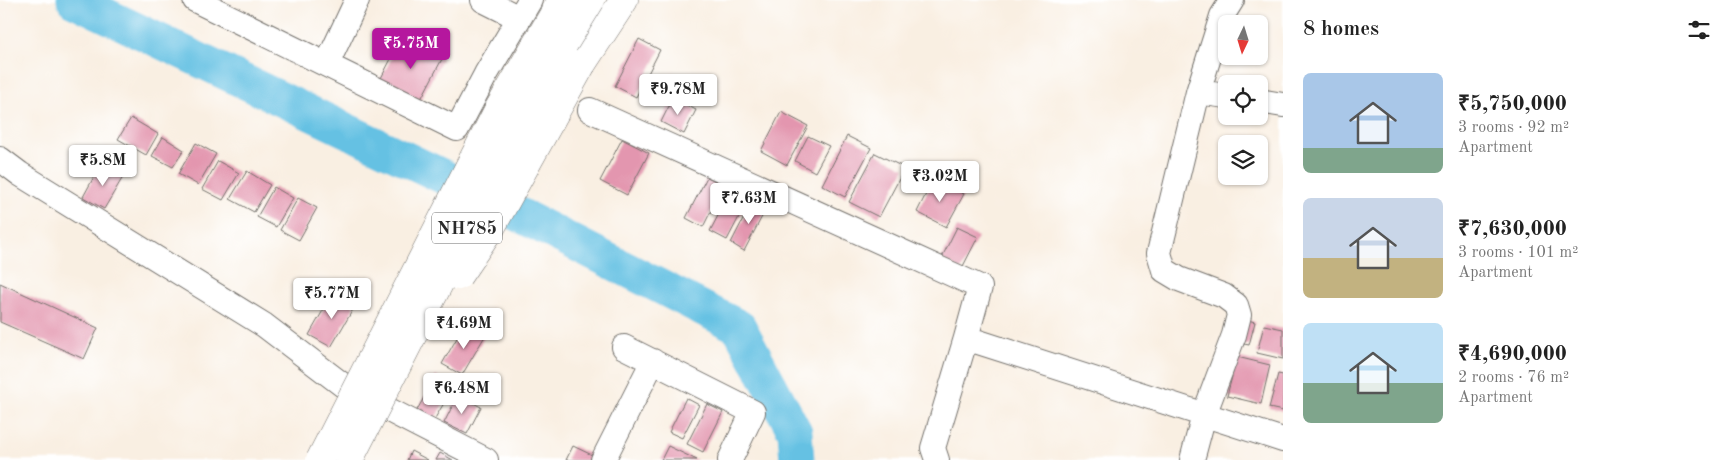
<!DOCTYPE html>
<meta charset="utf-8">
<style>
body{margin:0;font-family:"Old Standard TT",serif;background:#f2f2f2;color:#222;height:100vh;display:flex;flex-direction:column;font-size:19px;white-space:nowrap}
*{box-sizing:border-box;margin:0}
p{font-size:16px;color:#767676}
.icon{flex:none;width:28px;height:28px;fill:none;stroke:currentColor;stroke-width:2;stroke-linecap:round;stroke-linejoin:round}
.map{position:relative;flex:1;overflow:hidden}
.sheet{display:flex;flex-direction:column;background:#fff;width:450px}
.sheet>*{flex:none}
.needle{width:32px;rotate:184deg}
.buttons{position:absolute;left:1218px;top:15px;display:grid;gap:10px}
.buttons a{display:grid;place-items:center;width:50px;height:50px;border-radius:8px;background:#fff;box-shadow:0 1px 4px #0004;font-size:25px}
.price{position:absolute;translate:-50% -42px;padding:0 11px;border-radius:5px;background:#fff;color:#222;font-size:16px;line-height:32px;filter:drop-shadow(0 1px 2px #0008)}
.price::after{content:'';position:absolute;left:50%;top:30px;width:15px;height:11px;margin-left:-8px;background:inherit;clip-path:polygon(0 0,100% 0,50% 100%)}
.price.current{background:#b5179e;color:#fff}
ul{padding:0;list-style:none}
li{display:flex;align-items:center;gap:15px;height:125px;padding:0 20px}
li span{display:grid;place-items:center;flex:none;width:140px;height:100px;border-radius:8px;color:#555}
li>.icon{margin-inline-start:auto}
span .icon{width:60px;height:60px;fill:#fffc;stroke-width:1}
li b{font-size:21px}
h2{display:flex;justify-content:space-between;align-items:center;height:60px;padding:0 20px;font-size:21px}
main{display:flex;flex:1;min-height:0}
.map>svg:first-child{display:block}
</style>
<main>
<div class="map">
<svg width="1283" height="460" viewBox="0 0 1283 460">
<rect width="100%" height="100%" fill="#fff"/>
<filter id="ink" filterUnits="userSpaceOnUse"><feTurbulence type="fractalNoise" baseFrequency=".02" numOctaves="2"/><feDisplacementMap in="SourceGraphic" scale="10" xChannelSelector="R" yChannelSelector="G"/><feConvolveMatrix kernelMatrix="1 2 1 2 8 2 1 2 1" color-interpolation-filters="sRGB"/></filter>
<filter id="wash" filterUnits="userSpaceOnUse"><feTurbulence type="fractalNoise" baseFrequency=".0096" numOctaves="4" result="noise"/><feDisplacementMap in="SourceGraphic" scale="20" xChannelSelector="R" yChannelSelector="G"/><feGaussianBlur stdDeviation="1.12" result="paint"/><feColorMatrix in="noise" values="0 0 0 0 0 0 0 0 0 0 0 0 0 0 0 0 0 1.4 0 .05"/><feComposite in="paint" operator="in"/></filter>
<g filter="url(#wash)">
<rect width="100%" height="100%" fill="#f9efe2"/>
<g fill="none" stroke-linecap="round" stroke-linejoin="round">
<path stroke="#65c1e3" stroke-width="35" d="M74,0L446,178
M514,212L739,327L795,432L797,460"/>
</g>
<g id="blocks">
<path fill="#e396af" d="M402,38L442,59L420,101L380,80Z
M639,39L660,50L636,97L615,86Z
M673,98L696,110L684,134L661,122Z
M781,112L808,126L787,165L761,151Z
M131,118L158,134L146,155L118,139Z
M808,136L829,146L815,172L795,161Z
M847,136L871,148L845,197L822,185Z
M163,137L184,150L173,167L152,156Z
M622,139L649,153L627,195L600,181Z
M196,143L216,154L198,185L178,174Z
M875,153L905,168L879,217L849,202Z
M218,161L239,173L223,200L202,189Z
M101,164L123,177L104,209L83,197Z
M247,171L270,185L254,212L230,199Z
M707,177L724,185L703,227L686,218Z
M934,178L964,194L946,227L917,212Z
M274,187L293,198L276,227L257,217Z
M732,189L749,198L727,240L710,231Z
M298,198L317,208L299,240L280,230Z
M753,200L767,207L744,251L731,243Z
M957,227L978,237L961,270L941,259Z
M0,283L98,328L84,359L0,322Z
M333,293L355,306L331,347L309,335Z
M1241,318L1255,322L1249,345L1235,342Z
M465,324L485,336L462,375L442,364Z
M1264,325L1283,329V359L1257,353Z
M1237,357L1270,365L1261,404L1227,396Z
M1278,374L1283,375V411L1269,408Z
M436,376L454,386L434,420L417,410Z
M458,395L481,407L467,434L444,423Z
M686,398L699,405L682,438L669,432Z
M707,404L723,412L703,452L687,444Z
M573,446L592,455L590,460H566Z
M668,446L697,460H661Z
M411,451L428,460H407Z
M440,453L453,460H436Z"/>
</g>
</g>
<g filter="url(#ink)">
<use href="#blocks" fill-opacity="0" stroke="#73706b" stroke-width="1"/>
<g fill="none" stroke-linecap="round" stroke-linejoin="round">
<defs>
<path id="minor" d="M195,0L457,129L486,74L530,0
M483,0L519,18
M327,64L357,0
M1198,92L1222,16L1232,0
M1259,101L1283,105
M590,110L980,287L966,338L1283,440
M0,159L20,174L264,325L348,389L486,460
M624,347L753,412L730,460
M603,460L653,361
M937,460L933,448L966,338
M1192,460L1204,415L1234,335L1239,315L1236,305L1224,296L1179,279L1164,270L1159,253L1198,92L1226,96"/>
<path id="highway" d="M582,64L624,0"/>
</defs>
<use href="#minor" stroke="#73706b" stroke-width="26"/>
<use href="#highway" stroke="#73706b" stroke-width="29"/>
<use href="#minor" stroke="#fff" stroke-width="24"/>
<use href="#highway" stroke="#fff" stroke-width="28"/>
<defs>
<path id="highway-bridge" d="M458,276L492,226L582,64
M320,460L498,110L562,0
M349,460L548,70L591,0"/>
</defs>
<use href="#highway-bridge" stroke="#73706b" stroke-width="29" stroke-linecap="butt"/>
<use href="#highway-bridge" stroke="#fff" stroke-width="28"/>
</g>
</g>
<g text-anchor="middle" stroke-width="5" stroke-linejoin="round" paint-order="stroke">
<rect fill="#fff" stroke="#6b6b6b" stroke-width="1" x="432" y="212.5" width="70" height="31" rx="4"/>
<g font-size="18" font-weight="bold" fill="#2b2b2b">
<text x="467" y="234">NH785</text>
</g>
</g>
</svg>
<div class="buttons">
<a><svg class="needle" viewBox="-14 -14 28 28"><path d="M0-13l5 13h-10z" fill="#e53935"/><path d="M0 13l5-13h-10z" fill="#767676"/></svg></a>
<a><svg class="icon" aria-label="locate" viewBox="0 0 24 24"><circle cx="12" cy="12" r="6"/><path d="M12 2v4M12 18v4M2 12h4M18 12h4"/></svg></a>
<a><svg class="icon" aria-label="layers" viewBox="0 0 24 24"><path d="M12 4l9 5-9 5-9-5zM3 14l9 5 9-5"/></svg></a>
</div>
<b class="price current" style="left:411px;top:70px">₹5.75M</b>
<b class="price" style="left:678px;top:116px">₹9.78M</b>
<b class="price" style="left:103px;top:187px">₹5.8M</b>
<b class="price" style="left:940px;top:203px">₹3.02M</b>
<b class="price" style="left:749px;top:225px">₹7.63M</b>
<b class="price" style="left:332px;top:320px">₹5.77M</b>
<b class="price" style="left:464px;top:350px">₹4.69M</b>
<b class="price" style="left:462px;top:415px">₹6.48M</b>
</div>
<section class="sheet">
<h2>8 homes<svg class="icon" aria-label="filters" viewBox="0 0 24 24"><path d="M4 7h16M4 17h16"/><circle cx="9" cy="7" r="2"/><circle cx="15" cy="17" r="2"/></svg></h2>
<ul>
<li><span style="background:linear-gradient(#a9c7e8 75%,#7fa58c 0)"><svg class="icon" aria-label="home" viewBox="0 0 24 24"><path d="M3 11l9-7 9 7M6 9v11h12V9"/></svg></span><div><b>₹5,750,000</b><p>3 rooms · 92 m²</p><p>Apartment</p></div></li>
<li><span style="background:linear-gradient(#c9d6e8 60%,#c2b280 0)"><svg class="icon" aria-label="home" viewBox="0 0 24 24"><path d="M3 11l9-7 9 7M6 9v11h12V9"/></svg></span><div><b>₹7,630,000</b><p>3 rooms · 101 m²</p><p>Apartment</p></div></li>
<li><span style="background:linear-gradient(#bfe0f5 60%,#7fa58c 0)"><svg class="icon" aria-label="home" viewBox="0 0 24 24"><path d="M3 11l9-7 9 7M6 9v11h12V9"/></svg></span><div><b>₹4,690,000</b><p>2 rooms · 76 m²</p><p>Apartment</p></div></li>
</ul>
</section>
</main>
